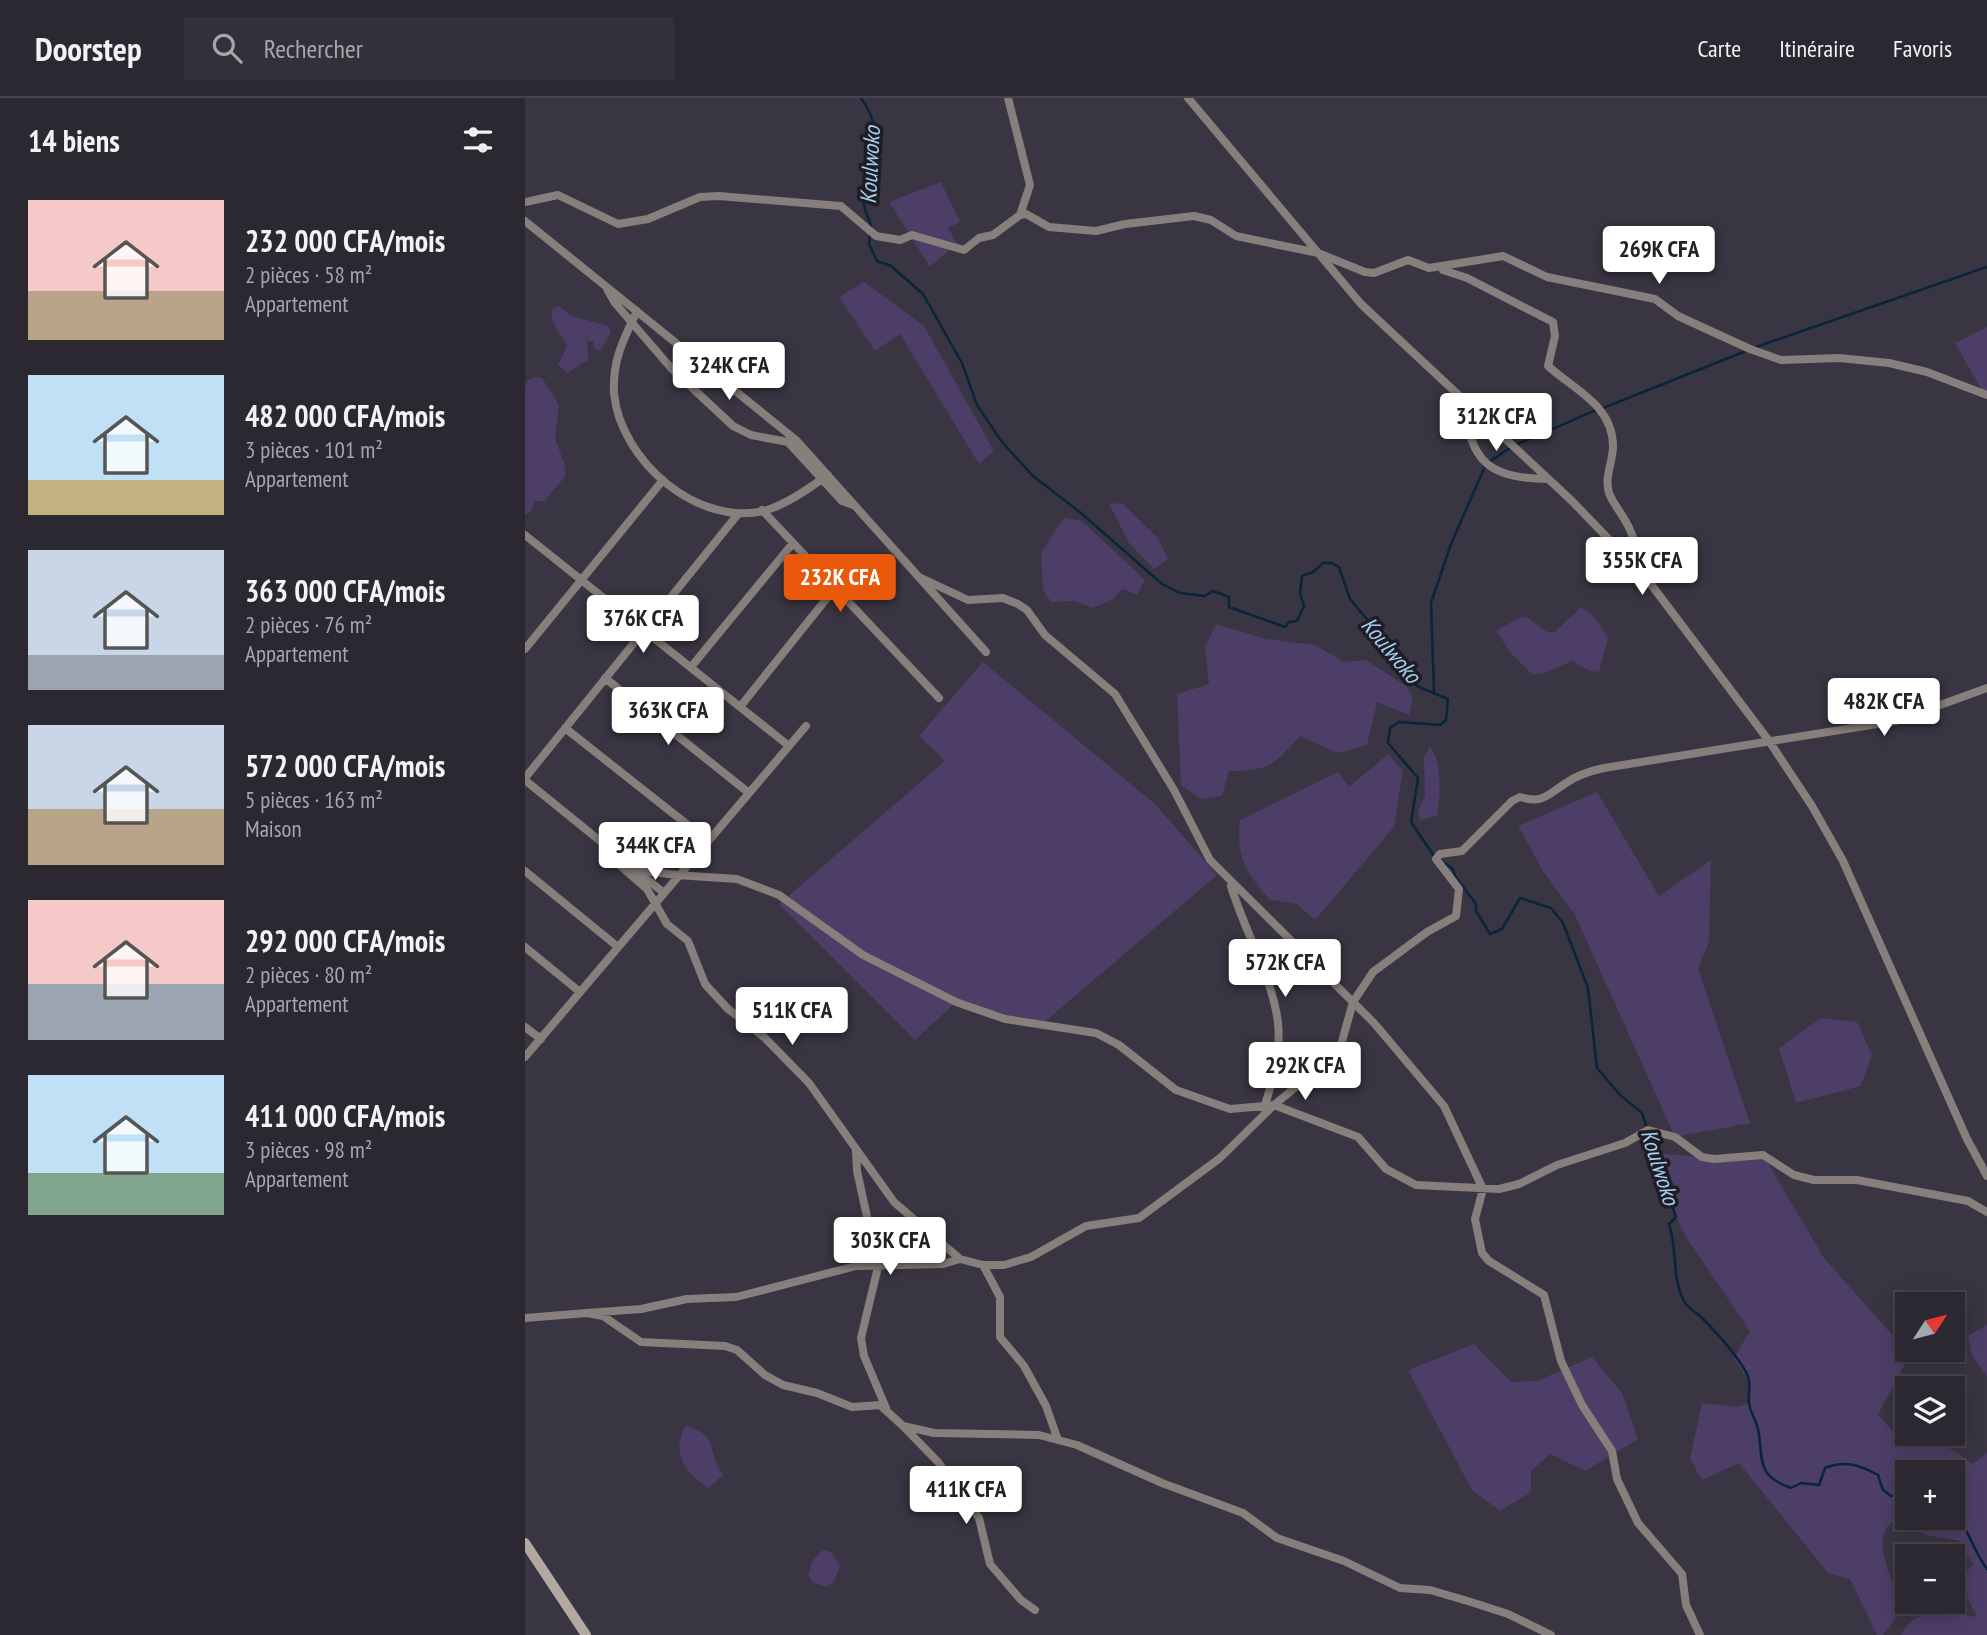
<!DOCTYPE html>
<html lang="fr">
<meta charset="utf-8">
<style>
body{margin:0;font-family:"PT Sans Narrow",sans-serif;background:#33303a;color:#f1f3f6;height:100vh;display:flex;flex-direction:column;font-size:26px;white-space:nowrap}
*{box-sizing:border-box;margin:0}
p{font-size:23px;color:#a6a6ac}
.icon{flex:none;width:38px;height:38px;fill:none;stroke:currentColor;stroke-width:2;stroke-linecap:round;stroke-linejoin:round}
.map{position:relative;flex:1;overflow:hidden}
.side{display:flex;flex-direction:column;background:#2b2832;width:525px}
.side>*{flex:none}
.needle{width:46px;rotate:54deg}
.tools{position:absolute;left:1370px;top:1194px;display:grid;gap:14px}
.tools a{display:grid;place-items:center;width:70px;height:70px;border-radius:0px;background:#2b2832;box-shadow:0 4px 18px #0003,0 0 0 2px #47444d;font-size:35px}
.price{position:absolute;translate:-50% -60px;padding:0 16px;border-radius:7px;background:#fff;color:#222;font-size:23px;line-height:46px;filter:drop-shadow(0 2px 4px #0008)}
.price::after{content:'';position:absolute;left:50%;top:42px;width:21px;height:16px;margin-left:-10px;background:inherit;clip-path:polygon(0 0,100% 0,50% 100%)}
.price.active{background:#ea580c;color:#fff}
ul{padding:0;list-style:none}
li{display:flex;align-items:center;gap:21px;height:175px;padding:0 28px}
li span{display:grid;place-items:center;flex:none;width:196px;height:140px;border-radius:0px;color:#555}
li>.icon{margin-inline-start:auto}
span .icon{width:84px;height:84px;fill:#fffc;stroke-width:1}
li b{font-size:30px}
h2{display:flex;justify-content:space-between;align-items:center;height:84px;padding:0 28px;font-size:30px}
header{display:flex;align-items:center;gap:42px;box-sizing:border-box;height:98px;padding:0 35px;background:#2b2832;border-bottom:2px solid #47444d}
header strong{font-size:33px}
nav{display:flex;gap:38px;margin-inline-start:auto;font-size:24px}
.search{width:490px;height:63px;background:#33303a;display:flex;align-items:center;gap:18px;box-sizing:border-box;padding:0 24px;border-radius:0px;color:#a6a6ac;font-size:26px}
main{display:flex;flex:1;min-height:0}
.map>svg:first-child{display:block}
</style>
<header>
<strong>Doorstep</strong>
<div class="search"><svg class="icon" aria-label="search" viewBox="0 0 24 24"><circle cx="10" cy="10" r="6"/><path d="M15 15l6 6"/></svg>Rechercher</div>
<nav><a>Carte</a><a>Itinéraire</a><a>Favoris</a></nav>
</header>
<main>
<section class="side">
<h2>14 biens<svg class="icon" aria-label="filters" viewBox="0 0 24 24"><path d="M4 7h16M4 17h16"/><circle cx="9" cy="7" r="2"/><circle cx="15" cy="17" r="2"/></svg></h2>
<ul>
<li><span style="background:linear-gradient(#f6c9c9 65%,#b9a48a 0)"><svg class="icon" aria-label="home" viewBox="0 0 24 24"><path d="M3 11l9-7 9 7M6 9v11h12V9"/></svg></span><div><b>232 000 CFA/mois</b><p>2 pièces · 58 m²</p><p>Appartement</p></div></li>
<li><span style="background:linear-gradient(#bfe0f5 75%,#c2b280 0)"><svg class="icon" aria-label="home" viewBox="0 0 24 24"><path d="M3 11l9-7 9 7M6 9v11h12V9"/></svg></span><div><b>482 000 CFA/mois</b><p>3 pièces · 101 m²</p><p>Appartement</p></div></li>
<li><span style="background:linear-gradient(#c9d6e8 75%,#9aa5b1 0)"><svg class="icon" aria-label="home" viewBox="0 0 24 24"><path d="M3 11l9-7 9 7M6 9v11h12V9"/></svg></span><div><b>363 000 CFA/mois</b><p>2 pièces · 76 m²</p><p>Appartement</p></div></li>
<li><span style="background:linear-gradient(#c9d6e8 60%,#b9a48a 0)"><svg class="icon" aria-label="home" viewBox="0 0 24 24"><path d="M3 11l9-7 9 7M6 9v11h12V9"/></svg></span><div><b>572 000 CFA/mois</b><p>5 pièces · 163 m²</p><p>Maison</p></div></li>
<li><span style="background:linear-gradient(#f6c9c9 60%,#9aa5b1 0)"><svg class="icon" aria-label="home" viewBox="0 0 24 24"><path d="M3 11l9-7 9 7M6 9v11h12V9"/></svg></span><div><b>292 000 CFA/mois</b><p>2 pièces · 80 m²</p><p>Appartement</p></div></li>
<li><span style="background:linear-gradient(#bfe0f5 70%,#7fa58c 0)"><svg class="icon" aria-label="home" viewBox="0 0 24 24"><path d="M3 11l9-7 9 7M6 9v11h12V9"/></svg></span><div><b>411 000 CFA/mois</b><p>3 pièces · 98 m²</p><p>Appartement</p></div></li>
</ul>
</section>
<div class="map">
<svg width="1462" height="1537" viewBox="0 0 1462 1537">
<rect width="100%" height="100%" fill="#393542"/>
<path fill="#4d3e67" fill-rule="evenodd" d="M416,84L435,124L423,130L432,145L405,169L364,104Z
M339,184L399,228L469,353L454,366L375,236L350,253L314,199Z
M34,208L47,218L83,228L86,235L75,253L69,251L68,243H62L63,262L42,275L33,267L42,248L28,225L26,211Z
M1462,229V302L1430,245Z
M10,279L17,280L34,307L30,340L40,368V379L19,403H10L6,413L0,417V289L3,282Z
M597,405L632,439L643,461L629,471L604,445L584,406Z
M539,420L557,423L620,482L612,497L597,491L588,501L568,510L549,503L526,504L518,492L516,455Z
M1056,509L1067,516L1083,540L1074,574L1065,573L1047,563L1020,575L1008,577L986,555L971,533L992,521L1001,519L1022,534H1030Z
M691,526L741,541L790,547L819,564L841,562L881,588L888,600L884,617L852,604L842,647L813,655L775,638C748,667 745,673 704,673L697,698L676,701L656,687L652,596L684,586L680,549Z
M458,564L630,706L692,777L516,927L431,904L390,942L254,806L420,663L394,638Z
M905,649C918,665 915,697 912,718L895,722L893,714L900,698L899,658Z
M863,656L878,673L869,729L790,822L772,806L745,802C721,773 711,762 715,722L813,674L824,689Z
M1072,694L1134,798L1186,762L1184,844L1173,870L1225,1025L1150,1039L1050,817L1018,773L993,728Z
M1296,920L1332,924L1347,957L1336,988L1271,1005L1254,950Z
M1131,1055L1177,1059L1238,1057L1299,1160L1385,1257L1353,1316C1372,1339 1384,1355 1417,1345L1448,1366L1462,1355V1537H1376C1390,1507 1425,1515 1452,1519L1434,1483L1448,1466L1435,1443L1401,1437L1374,1420C1333,1442 1381,1485 1371,1518C1369,1525 1362,1531 1358,1537H1352L1325,1481L1303,1475L1214,1365L1177,1382L1165,1361L1177,1305L1212,1309L1224,1305L1225,1285L1209,1260L1225,1233L1161,1139L1151,1119ZM1382,1374H1428V1419H1382Z
M1462,1227V1279L1446,1255L1443,1238Z
M949,1246L986,1284L1012,1283L1067,1259L1097,1295L1113,1341L1060,1373L1025,1356L1006,1373V1394L975,1413L947,1392L883,1272Z
M161,1327C196,1339 181,1354 198,1377L183,1390C160,1374 145,1356 161,1327Z
M298,1452L306,1454L315,1468L308,1485L300,1489L288,1484L283,1477L287,1463Z"/>
<g fill="none" stroke-linecap="round" stroke-linejoin="round">
<path stroke="#09253a" stroke-width="2.5" d="M336,0C356,28 347,36 341,66C339,79 341,91 339,104C338,112 345,120 346,129
M345,136L344,146L352,163L366,168L398,196L437,265L452,307L477,344L508,378L556,415L637,486L655,495L680,498L688,493L704,499V509L760,529L764,524L772,523L779,508L775,495L777,478L788,474L798,465H807L814,469L825,501L855,537L881,578L892,588L923,601L921,622L915,627L874,624L865,630L863,645L893,680L886,724L911,761
M1231,249L1462,169
M1078,310L1221,253
M991,347L1071,312
M909,593L906,505L926,446L961,366L985,350
M917,763L928,771L930,778L951,806V813L965,836L977,831L995,800L1026,810L1038,825L1063,890L1072,970L1095,997L1117,1015L1151,1119L1144,1126C1153,1152 1146,1181 1160,1205C1164,1211 1171,1214 1176,1219C1191,1234 1210,1255 1221,1274C1227,1284 1223,1294 1224,1305C1225,1314 1231,1322 1233,1331C1239,1362 1230,1377 1266,1390L1276,1385L1294,1387L1300,1370C1320,1362 1335,1367 1353,1377L1358,1392L1366,1398L1382,1394
M1428,1411C1444,1432 1448,1452 1462,1471"/>
<path stroke="#877f7c" stroke-width="8" d="M483,0L505,87L495,117
M663,0L836,206L1047,403L1122,481L1244,643L1287,708L1318,763L1442,1041L1462,1078
M0,104L33,97L93,126L123,121L175,99L194,98L316,108L351,138L375,142L387,137L439,152L454,140L468,137L495,117L501,116L524,129L571,133L600,126L669,118L686,122L711,138L793,155L840,174L849,175L883,162L904,170L978,158L1022,179L1130,201L1153,218L1225,251L1256,262L1314,260L1364,265L1402,274L1462,297
M0,123L271,342L461,554
M918,172L942,180L1028,224L1030,238L1023,268C1048,291 1088,307 1088,348C1088,364 1079,379 1084,395C1089,408 1100,419 1105,432C1112,447 1116,463 1121,478
M82,191L90,205L146,270L208,328L226,337L263,344L317,403L328,407
M112,213C99,240 87,263 89,295C95,362 173,431 242,412C264,405 284,390 303,377
M940,304C943,364 966,381 1023,381
M237,412L414,600
M0,437L264,648
M394,479L443,502L478,500L493,506L502,512L520,537L590,596L649,692L685,762L849,925L919,1008L958,1091L950,1121L957,1155L964,1163L1019,1197L1036,1263L1057,1307L1087,1353L1092,1381L1113,1425L1157,1476L1161,1507L1175,1537
M0,551L138,382
M166,569L268,445
M80,580L224,695
M215,609L310,490
M40,630L183,743
M0,680L213,416
M0,682L90,755
M86,752L92,765L122,791L142,826L163,843L180,886L202,910L239,939L284,985L369,1104L435,1161
M92,765L111,772L152,777L212,781L254,797L338,857L431,904L480,921L571,935L594,947L651,992L705,1011L749,1007L833,1039L861,1071L891,1087L974,1091L994,1086L1032,1067L1100,1045L1123,1032L1150,1039L1177,1059L1189,1061L1238,1057L1269,1077L1289,1082H1332L1443,1103L1462,1114
M111,772L139,795
M0,773L93,849
M706,788C719,832 748,881 753,925C756,955 748,982 739,1010
M0,849L55,894
M0,929L16,941
M0,959L281,628
M331,1052L332,1073L353,1169L336,1240L339,1258L361,1310
M458,1167L475,1199V1239L499,1268L521,1308L533,1342
M62,1215L116,1211L162,1201L211,1199L331,1168L418,1166L435,1161L458,1167H479L506,1159L561,1128L614,1120L695,1060L749,1007L800,965L816,947L828,904L848,874L902,834L931,818L934,791L911,761L915,756L937,753L987,703L995,699C1018,706 1022,697 1041,685C1052,677 1065,673 1079,670L1371,623L1462,590
M0,1220L62,1215L78,1218L116,1244L200,1248L212,1252L240,1277L258,1287L292,1295L327,1309L355,1307L378,1328L409,1335L514,1337L552,1347L637,1385L718,1415L752,1440L819,1463L875,1490L905,1492L946,1504L983,1516L1026,1537
M378,1328L413,1364L454,1420L465,1466L496,1502L510,1512"/>
<path stroke="#b4a8a3" stroke-width="10" d="M0,1445L61,1537"/>
</g>
<g text-anchor="middle" stroke-width="7" stroke-linejoin="round" paint-order="stroke">
<g font-size="23" font-style="italic" fill="#a3cff4" stroke="#1f1d23">
<text transform="translate(345 67) rotate(-87)" y="8">Koulwoko</text>
<text transform="translate(866 552) rotate(50)" y="8">Koulwoko</text>
<text transform="translate(1135 1069) rotate(72)" y="8">Koulwoko</text>
</g>
</g>
</svg>
<div class="tools">
<a><svg class="needle" viewBox="-14 -14 28 28"><path d="M0-13l5 13h-10z" fill="#e53935"/><path d="M0 13l5-13h-10z" fill="#a6a6ac"/></svg></a>
<a><svg class="icon" aria-label="layers" viewBox="0 0 24 24"><path d="M12 4l9 5-9 5-9-5zM3 14l9 5 9-5"/></svg></a>
<a>+</a>
<a>−</a>
</div>
<b class="price" style="left:1134px;top:188px">269K CFA</b>
<b class="price" style="left:204px;top:304px">324K CFA</b>
<b class="price" style="left:971px;top:355px">312K CFA</b>
<b class="price" style="left:1117px;top:499px">355K CFA</b>
<b class="price active" style="left:315px;top:516px">232K CFA</b>
<b class="price" style="left:118px;top:557px">376K CFA</b>
<b class="price" style="left:1359px;top:640px">482K CFA</b>
<b class="price" style="left:143px;top:649px">363K CFA</b>
<b class="price" style="left:130px;top:784px">344K CFA</b>
<b class="price" style="left:760px;top:901px">572K CFA</b>
<b class="price" style="left:267px;top:949px">511K CFA</b>
<b class="price" style="left:780px;top:1004px">292K CFA</b>
<b class="price" style="left:365px;top:1179px">303K CFA</b>
<b class="price" style="left:441px;top:1428px">411K CFA</b>
</div>
</main>
